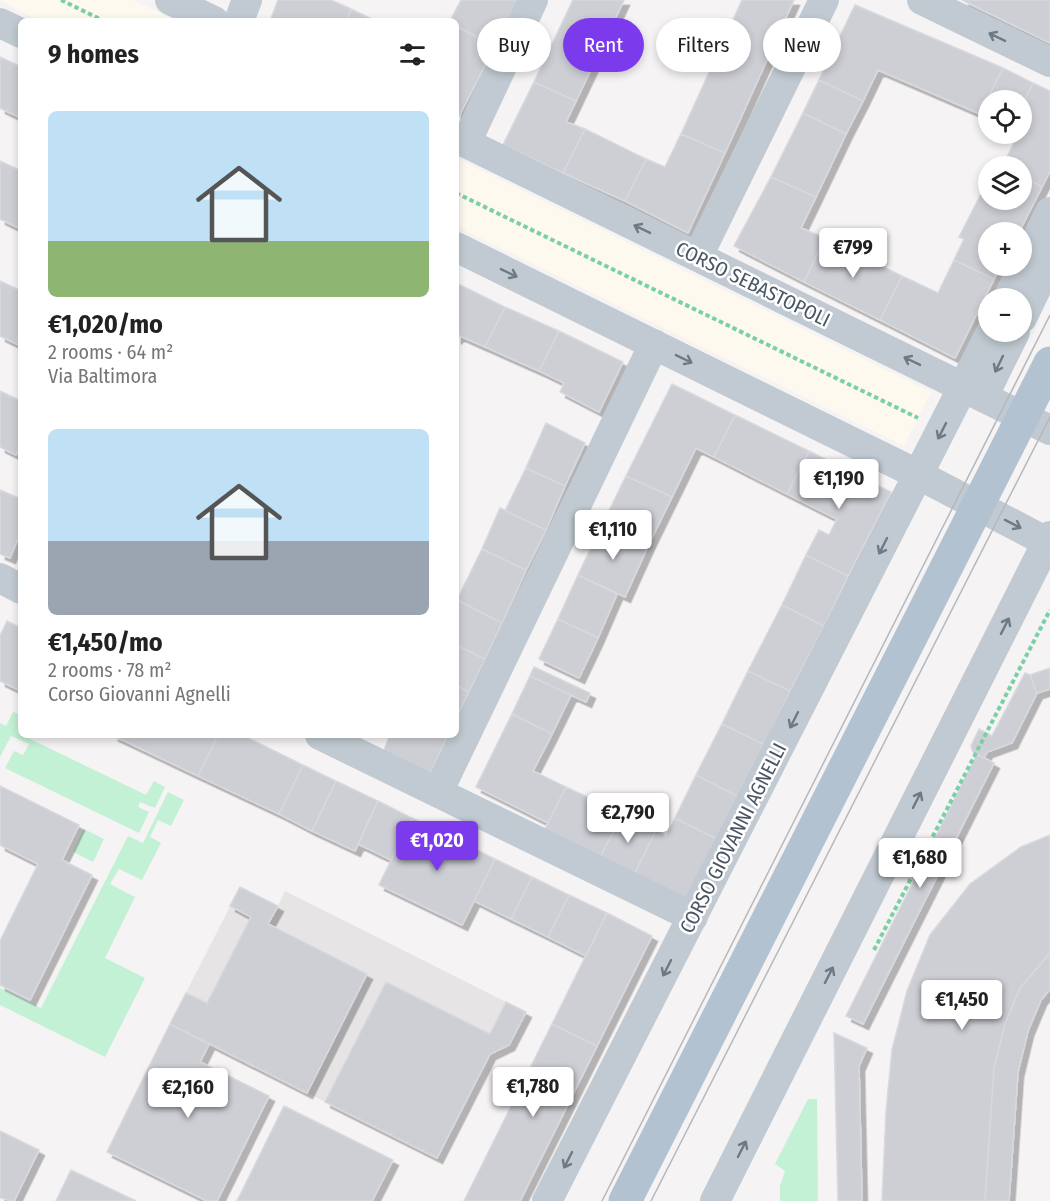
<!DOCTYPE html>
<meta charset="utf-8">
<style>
body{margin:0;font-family:"Fira Sans Condensed",sans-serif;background:#f2f2f2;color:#222;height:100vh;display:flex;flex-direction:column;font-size:22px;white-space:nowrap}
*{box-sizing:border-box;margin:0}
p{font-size:20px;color:#767676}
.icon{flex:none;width:33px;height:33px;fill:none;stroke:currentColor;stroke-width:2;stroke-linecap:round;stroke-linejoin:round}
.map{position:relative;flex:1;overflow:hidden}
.drawer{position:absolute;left:18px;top:18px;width:441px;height:720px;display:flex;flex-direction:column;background:#fff;border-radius:9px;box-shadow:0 3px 9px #0003}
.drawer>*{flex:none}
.banner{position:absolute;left:477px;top:18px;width:483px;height:54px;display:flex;gap:12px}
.fabs{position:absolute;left:978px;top:90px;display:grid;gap:12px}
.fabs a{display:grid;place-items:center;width:54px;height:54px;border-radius:50%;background:#fff;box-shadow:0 3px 9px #0003;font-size:30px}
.price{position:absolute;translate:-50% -51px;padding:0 14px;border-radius:6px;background:#fff;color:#222;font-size:20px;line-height:39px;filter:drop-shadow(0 2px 3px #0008)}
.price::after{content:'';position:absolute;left:50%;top:36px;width:18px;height:14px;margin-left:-9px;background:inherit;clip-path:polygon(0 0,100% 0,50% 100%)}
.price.on{background:#7c3aed;color:#fff}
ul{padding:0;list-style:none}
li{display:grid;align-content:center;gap:12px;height:318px;padding:0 30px}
li span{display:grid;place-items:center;height:186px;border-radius:9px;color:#555}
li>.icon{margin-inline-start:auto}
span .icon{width:108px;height:108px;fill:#fffc;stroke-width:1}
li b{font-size:26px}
h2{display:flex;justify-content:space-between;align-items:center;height:72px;padding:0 30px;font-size:26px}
.pill{padding:0 21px;border-radius:27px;background:#fff;box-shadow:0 3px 9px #0003;font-size:21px;line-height:54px}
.pill.on{background:#7c3aed;color:#fff}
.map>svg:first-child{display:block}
</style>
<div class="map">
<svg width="1050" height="1201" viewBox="0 0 1050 1201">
<defs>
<filter id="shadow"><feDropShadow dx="5.5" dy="5.5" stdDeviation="0" flood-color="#0004"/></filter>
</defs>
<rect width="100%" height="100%" fill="#f5f3f3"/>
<path fill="#fdf9ef" d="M0,0H133L176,21H38Z
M456,158L931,392L904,446L456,226Z"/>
<path fill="#e6e4e5" d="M240,887L278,906L285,891L526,1012L509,1045L490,1054L437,1158L170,1024Z"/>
<path fill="#c3f1d5" d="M13,712L21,715V735H29L28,738L146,795L154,781L165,787L155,808L140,802L138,807L149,812L139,833L5,768L14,751L23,755L29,744L11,736L0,757V723L6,726Z
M168,792L184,800L171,826L158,820L150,837L161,843L142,880L119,869L110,884L135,897L105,958L145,978L105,1057L0,1005V988L41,1008L128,836L143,843Z
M84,829L104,839L93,862L73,852Z
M808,1099H817L818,1201H780V1186L785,1171L775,1164Z"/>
<path fill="#cdcfd5" stroke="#d7d9de" stroke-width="1.5" filter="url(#shadow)" d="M278,0H331L351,9L346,21H270Z
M461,0H517L495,46L456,26V21H450Z
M573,0H624L576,101L534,82Z
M742,0H794L725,153L681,134Z
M962,0H1050V43Z
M855,5L1003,68L980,114L878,70L863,101L819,80Z
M351,9L376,21H346Z
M456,26L495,46L459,116L456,115Z
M0,57L21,67V118L0,108Z
M1003,68L1033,83L1022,106V100H988V117L980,114Z
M819,80L863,101L846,134L803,113Z
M534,82L576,101L566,122L585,129L563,173L503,145Z
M1033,83L1050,91V171L1042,187L1022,176V166H1002L1019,134H1022V106Z
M803,113L846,134L816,197L771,177Z
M585,129L646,159L625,201L563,173Z
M681,134L725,153L688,233L625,201L646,159L665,167Z
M0,161L21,171V229L0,219Z
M1022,176L1042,187L1019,232H988V266H1001L994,279L954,260L964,239L959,237L988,180V200H1022Z
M771,177L816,197L801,228L825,238L804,282L734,246Z
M825,238L902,276L880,320L804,282Z
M954,260L994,279L955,358L880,320L902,276L938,293Z
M0,281L21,291V346L0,336Z
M456,283L505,307L485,347L458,335L456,339Z
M505,307L559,331L539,371L485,347Z
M559,331L623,362L599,412L560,392L564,383L539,371Z
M672,384L735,415L714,457L696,448L672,497L626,476Z
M0,391L21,401V444L16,455L0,447Z
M735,415L809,451L787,494L714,457Z
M546,423L585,443L565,486L526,468Z
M809,451L891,492L848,576L806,555L819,530L829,535L837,519L787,494Z
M526,468L565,486L546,530L505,511Z
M626,476L672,497L648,546L602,525Z
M0,490L21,499V531L10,558L0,554Z
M500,508L546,530L526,570L482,549Z
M602,525L648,546L625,597L578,575Z
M482,549L526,570L502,623L457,600Z
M806,555L848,576L824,626L782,605Z
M578,575L617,594L598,638L558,619Z
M457,600L502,623L485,659L456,645Z
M782,605L824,626L790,691L748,671Z
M558,619L598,638L579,678L539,659Z
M7,621L21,628V691L0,681V636Z
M456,645L485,659L469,692L456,685Z
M534,667L590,693L586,702L530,676Z
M1050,668V689L1037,693L1030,675Z
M748,671L790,691L765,745L722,724Z
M1025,673L1030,675L1037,693L1012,743L987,752L984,758L973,752L971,746L979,729L992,736Z
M530,676L571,695L552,734L512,714Z
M456,685L469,692L456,719Z
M512,714L552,734L533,771L566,787L548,823L476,787Z
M722,724L765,745L739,797L696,775Z
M112,735H218L198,776Z
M218,735H242L303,765L279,814L198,776Z
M390,735H448L430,774L383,752Z
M977,754L994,763L863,1024L846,1016Z
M303,765L336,781L312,831L279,814Z
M696,775L739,797L719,840L675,818Z
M336,781L378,801L355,851L312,831Z
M0,786L79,825L62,860L92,875L30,1000L0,985V941L38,864L0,845Z
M566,787L623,814L600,857L545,829Z
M378,801L412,818L391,860L358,844Z
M623,814L656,830L634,875L600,857Z
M412,818L495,859L462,925L379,885Z
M675,818L719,840L688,901L634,875L656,830L666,836Z
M1050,835V989L1041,1000L1028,1031L1018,1072L1009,1201H882L886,1111L892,1050L907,991L930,935L970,884L1021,847Z
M1050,835V989L1041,1000L1028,1031L1018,1072L1009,1201H882L886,1111L892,1050L907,991L930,935L970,884L1021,847Z
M1050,835V953L1020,988L1005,1024L994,1068L985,1201H882L886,1111L892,1050L907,991L930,935L970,884L1021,847Z
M495,859L532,877L511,919L474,901Z
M532,877L569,895L548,937L511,919Z
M240,887L278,906L268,924L367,974L307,1093L170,1024L186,993L207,1003L251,917L230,906Z
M569,895L607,913L586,956L548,937Z
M607,913L652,936L597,1046L552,1024Z
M386,982L490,1034L506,1002L526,1012L509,1045L490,1054L437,1158L325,1102Z
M170,1024L209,1044L200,1062L269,1096L217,1201H207L107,1152Z
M552,1024L597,1046L520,1201H464Z
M834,1033L867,1048L859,1066L862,1201H838Z
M284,1106L393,1160L372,1201H237Z
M0,1131L39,1150L14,1201L0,1198Z
M71,1170L136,1201H56Z"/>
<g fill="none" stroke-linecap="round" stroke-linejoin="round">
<path stroke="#7ad0a6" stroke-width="4" stroke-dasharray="4.5 3" stroke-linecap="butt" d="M61,0L104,21
M456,193L918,418
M874,950L1050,610"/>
<path stroke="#c1cad2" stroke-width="30" d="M170,0L214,21
M922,0L1050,62
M239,21L247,0
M0,23L21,33
M456,138L1050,430
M466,143L533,0
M456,247L919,475L1047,542
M698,256L824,0
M1008,298L1050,212
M1022,318L1050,260
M983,397L1015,332
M0,578L21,589
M320,735L693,917
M438,792L654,344
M547,1201L991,332
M715,1201L1050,536"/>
<path stroke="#b3c2d1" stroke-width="33" d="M625,1201L1050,363"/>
<path stroke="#b5b8bd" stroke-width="1.5" d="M602,1201L1050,315
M651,1201L1050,417"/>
</g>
<defs><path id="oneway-shaft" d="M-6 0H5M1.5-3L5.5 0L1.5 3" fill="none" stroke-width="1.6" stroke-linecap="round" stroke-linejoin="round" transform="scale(1.5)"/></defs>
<g stroke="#6e7983">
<use href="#oneway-shaft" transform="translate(997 37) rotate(-154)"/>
<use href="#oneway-shaft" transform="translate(642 229) rotate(-154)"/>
<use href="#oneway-shaft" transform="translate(509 273) rotate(26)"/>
<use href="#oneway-shaft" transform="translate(684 359) rotate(26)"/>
<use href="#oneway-shaft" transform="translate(912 361) rotate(-154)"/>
<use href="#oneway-shaft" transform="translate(999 364) rotate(116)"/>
<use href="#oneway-shaft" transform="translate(942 431) rotate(117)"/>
<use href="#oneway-shaft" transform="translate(1013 524) rotate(27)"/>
<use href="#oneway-shaft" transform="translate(883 546) rotate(117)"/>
<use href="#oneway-shaft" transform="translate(1005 626) rotate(-63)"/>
<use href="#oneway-shaft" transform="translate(794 720) rotate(117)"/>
<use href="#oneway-shaft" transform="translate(917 800) rotate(-63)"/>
<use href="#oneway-shaft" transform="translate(667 968) rotate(117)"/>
<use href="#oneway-shaft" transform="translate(829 975) rotate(-63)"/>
<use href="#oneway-shaft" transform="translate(742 1149) rotate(-63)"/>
<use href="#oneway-shaft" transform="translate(568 1160) rotate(117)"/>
</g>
<g text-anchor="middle" stroke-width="5" stroke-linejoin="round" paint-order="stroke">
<g font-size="20" fill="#4a5661" stroke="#fff">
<text transform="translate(753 284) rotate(26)" y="7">CORSO SEBASTOPOLI</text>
<text transform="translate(733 838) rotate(-63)" y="7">CORSO GIOVANNI AGNELLI</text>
</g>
</g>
</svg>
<div class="fabs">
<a><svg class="icon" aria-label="locate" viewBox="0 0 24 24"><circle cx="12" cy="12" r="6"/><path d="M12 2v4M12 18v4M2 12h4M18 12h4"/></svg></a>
<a><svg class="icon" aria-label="layers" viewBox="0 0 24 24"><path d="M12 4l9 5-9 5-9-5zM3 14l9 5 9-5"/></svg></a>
<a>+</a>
<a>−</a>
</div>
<b class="price" style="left:853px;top:279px">€799</b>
<b class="price" style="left:839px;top:510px">€1,190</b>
<b class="price" style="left:613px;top:561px">€1,110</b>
<b class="price" style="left:628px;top:844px">€2,790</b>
<b class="price on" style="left:437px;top:872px">€1,020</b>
<b class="price" style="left:920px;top:889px">€1,680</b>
<b class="price" style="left:962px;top:1031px">€1,450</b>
<b class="price" style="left:533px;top:1118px">€1,780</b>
<b class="price" style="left:188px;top:1119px">€2,160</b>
<div class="banner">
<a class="pill">Buy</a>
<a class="pill on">Rent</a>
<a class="pill">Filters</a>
<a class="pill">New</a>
</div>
<section class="drawer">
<h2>9 homes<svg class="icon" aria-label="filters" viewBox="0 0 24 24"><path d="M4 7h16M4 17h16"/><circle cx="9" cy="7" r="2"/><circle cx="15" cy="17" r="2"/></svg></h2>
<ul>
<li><span style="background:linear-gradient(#bfe0f5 70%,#8fb573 0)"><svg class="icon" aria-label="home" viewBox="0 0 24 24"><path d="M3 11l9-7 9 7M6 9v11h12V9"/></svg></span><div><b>€1,020/mo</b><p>2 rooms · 64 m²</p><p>Via Baltimora</p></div></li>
<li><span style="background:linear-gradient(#bfe0f5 60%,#9aa5b1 0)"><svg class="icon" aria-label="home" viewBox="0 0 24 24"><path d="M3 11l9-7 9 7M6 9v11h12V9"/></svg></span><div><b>€1,450/mo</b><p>2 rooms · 78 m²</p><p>Corso Giovanni Agnelli</p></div></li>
</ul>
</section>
</div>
